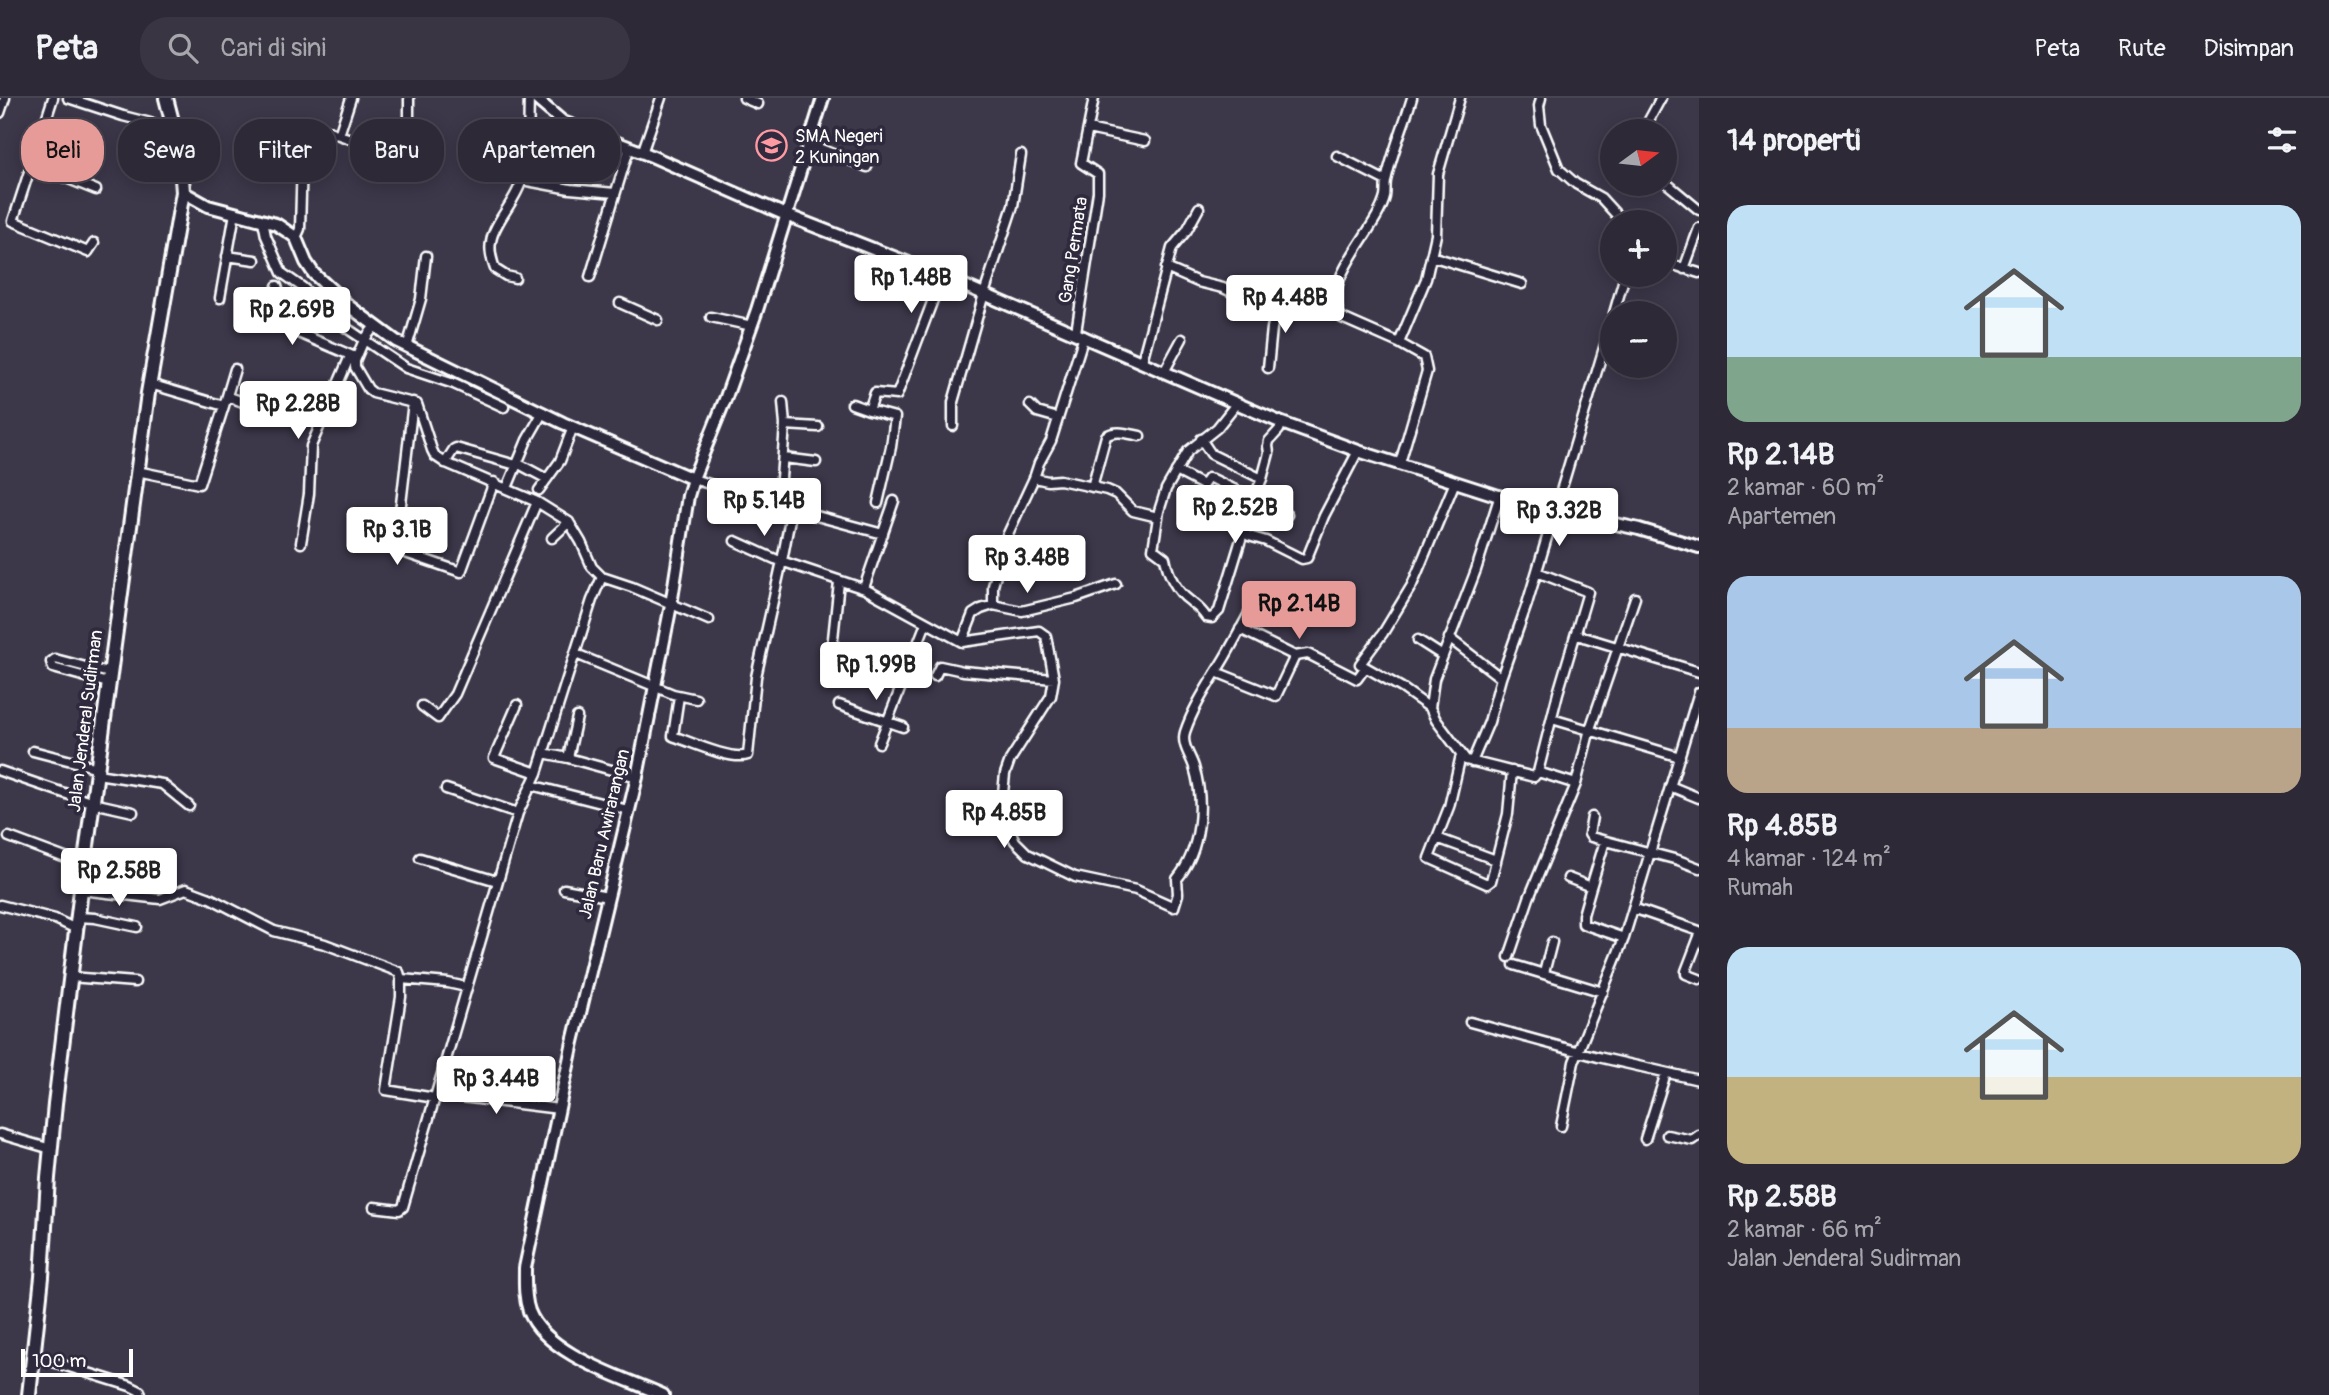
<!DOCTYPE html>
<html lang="id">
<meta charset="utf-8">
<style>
body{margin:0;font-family:Pangolin,sans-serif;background:#393542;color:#f1f3f6;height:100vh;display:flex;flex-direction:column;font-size:26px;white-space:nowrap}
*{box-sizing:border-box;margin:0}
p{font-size:23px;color:#a7a6ad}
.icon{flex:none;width:38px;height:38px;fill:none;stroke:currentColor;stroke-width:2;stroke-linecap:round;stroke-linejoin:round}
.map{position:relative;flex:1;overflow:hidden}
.drawer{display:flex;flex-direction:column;background:#2d2937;width:630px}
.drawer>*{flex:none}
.banner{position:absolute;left:21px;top:21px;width:665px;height:63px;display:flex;gap:14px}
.needle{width:46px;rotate:75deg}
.buttons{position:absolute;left:1600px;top:21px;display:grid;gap:14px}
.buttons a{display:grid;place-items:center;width:77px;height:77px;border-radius:50%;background:#2d2937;box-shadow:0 4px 18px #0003,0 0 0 2px #484552;font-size:35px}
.scale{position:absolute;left:21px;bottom:18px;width:112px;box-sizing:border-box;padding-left:7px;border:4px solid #fff;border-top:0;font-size:19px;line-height:24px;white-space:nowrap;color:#fff;-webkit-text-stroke:5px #2f2a3d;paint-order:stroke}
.price{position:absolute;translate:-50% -60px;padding:0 16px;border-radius:7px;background:#fff;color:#222;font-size:23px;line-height:46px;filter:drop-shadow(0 2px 4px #0008)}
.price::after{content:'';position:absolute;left:50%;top:42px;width:21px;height:16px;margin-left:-10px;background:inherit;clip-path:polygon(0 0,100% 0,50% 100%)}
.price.current{background:#e69b98;color:#111}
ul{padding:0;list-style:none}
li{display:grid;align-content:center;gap:14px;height:371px;padding:0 28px}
li span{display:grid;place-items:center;height:217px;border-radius:21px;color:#555}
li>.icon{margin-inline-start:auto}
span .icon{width:126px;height:126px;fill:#fffc;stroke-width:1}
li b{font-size:30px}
h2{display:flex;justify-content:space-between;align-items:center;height:84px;padding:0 28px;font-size:30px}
.tag{padding:0 24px;border-radius:28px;background:#2d2937;box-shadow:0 4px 18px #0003,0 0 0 2px #484552;font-size:24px;line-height:63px}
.tag.current{background:#e69b98;color:#111}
header{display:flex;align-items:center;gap:42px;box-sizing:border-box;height:98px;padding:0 35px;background:#2d2937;border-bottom:2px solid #484552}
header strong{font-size:33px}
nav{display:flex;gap:38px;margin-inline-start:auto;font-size:24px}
.search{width:490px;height:63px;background:#393542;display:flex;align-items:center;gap:18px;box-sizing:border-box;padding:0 24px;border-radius:28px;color:#a7a6ad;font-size:26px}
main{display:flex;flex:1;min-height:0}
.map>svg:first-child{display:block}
</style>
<header>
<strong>Peta</strong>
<div class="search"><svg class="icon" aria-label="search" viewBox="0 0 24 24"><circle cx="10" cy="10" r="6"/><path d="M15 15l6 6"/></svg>Cari di sini</div>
<nav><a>Peta</a><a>Rute</a><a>Disimpan</a></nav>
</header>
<main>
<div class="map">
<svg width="1699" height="1297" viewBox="0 0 1699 1297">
<rect width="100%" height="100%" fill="#3c3749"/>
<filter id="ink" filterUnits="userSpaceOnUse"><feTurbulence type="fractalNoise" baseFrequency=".0143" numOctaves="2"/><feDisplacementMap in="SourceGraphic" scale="14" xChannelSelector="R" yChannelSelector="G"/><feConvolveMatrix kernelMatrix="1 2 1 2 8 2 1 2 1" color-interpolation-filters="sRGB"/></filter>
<g filter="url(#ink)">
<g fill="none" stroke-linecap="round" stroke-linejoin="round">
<defs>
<path id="minor" d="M53,0L13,123L88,154L94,145
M68,0L123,18L174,31
M744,0L758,6
M1541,0L1539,8L1541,27L1559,71L1576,86L1601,100L1623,124
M0,15L5,0
M1088,31L1145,43
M1643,33L1661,0
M339,37L374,49L411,53L414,39L409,26V0
M808,46L867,69
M642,55L661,0
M1337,58L1386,83
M31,66L96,92
M522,82L570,91L615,95
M1664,83L1699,112
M263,123L266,138L282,175L302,189L345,229L406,270L454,286L504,309
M296,140L300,131L302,60L311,26L339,37L351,0
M227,158L255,162
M1431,158L1522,186
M1664,164L1699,175
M1166,170L1198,184L1223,190L1275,215
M1684,171L1699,130
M590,179L629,51
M515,180L506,178L495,171C492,162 489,153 491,144C493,125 517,102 522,81C530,55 528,27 529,0
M277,188L289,227L294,233L355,259
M220,200L235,115
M620,205L658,222
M1614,215L1625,177
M711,219L752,228
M375,228L364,242L355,263V269L368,291L373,295L417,306L432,352L435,358L444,364L537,404L569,424L581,444L592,469L602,479L632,489L709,522
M1076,234L1098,94V76L1081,65L1094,0
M1399,245L1426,181L1436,137L1438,76L1460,0
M407,249L421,201L426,158
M1142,263L1172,150L1187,132L1199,110
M1268,270L1272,230L1279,199
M1164,274L1182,241
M150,286L224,308L235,271
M227,298L253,308
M413,304L401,406L391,450L461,474L494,384
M852,306L869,312L875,295L897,297L942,178
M1236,306L1217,330L1188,353L1166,391L1159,413L1153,451L1165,460C1168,476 1176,493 1190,503C1197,509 1201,511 1206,519L1212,520L1219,513L1243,435
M1030,307L1037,314L1058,320
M869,312L895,319L891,349L878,405
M1282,325L1279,332L1269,343L1268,348L1269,355L1262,381L1240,432L1249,438L1266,443L1302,461L1307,460L1324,418L1358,353
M785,327L818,329
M953,328V304L984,196L1013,108L1021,57
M1201,341L1211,356L1262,381
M784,360L816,364
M445,365L454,351L456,350L516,367
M517,365L547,381
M1400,365L1427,273L1424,259L1399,245L1342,220C1316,186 1377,133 1385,99C1386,94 1385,88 1386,83C1392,55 1404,27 1412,0
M137,373L199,386L224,308
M1176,373L1203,387L1208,380L1213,381L1287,417
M1034,380L1048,383L1060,382L1107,392L1116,396L1133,413L1158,419
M693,381L787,410L883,436
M1092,389L1106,338C1116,331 1129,336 1140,338
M507,390L527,342L543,314
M539,392L560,363L573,329
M1500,397L1476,472L1434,581L1430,610L1436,622L1466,662L1534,679L1538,674L1576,686
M779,407L785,327L783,304
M552,440L569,424
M735,443L775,461L865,491L962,544L1039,533L1046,538L1054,581L963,573L940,568L935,578
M301,445L309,396L311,348L350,258
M1537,474L1588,494L1558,595L1538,674
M865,487L894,403
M993,507V488L1006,440L1034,380L1039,365L1051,343L1084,238
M1240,531L1295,558L1308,556L1357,581L1365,570
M1577,537L1699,574
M1449,540L1501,580
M1418,542L1443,558
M962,544L973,516L981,511L993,507L1022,513L1076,500L1116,486
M832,550L839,484
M576,556L673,596L696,601
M1216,574L1276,598L1295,558
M1054,581L1051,598L1010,662L1005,676L1001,714L1015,743L1028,756L1075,779L1136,792L1174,809L1178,796L1177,781C1201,752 1205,705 1194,669C1191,658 1181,647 1185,634C1194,607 1211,583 1225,559C1236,540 1246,521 1256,502
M108,585L53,570L51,564L55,561L109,575
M679,598L673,638C690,644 732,663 748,657L756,579L782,463L792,410
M517,607L494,660L537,675
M839,607L903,629
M422,608L438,620L455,596L537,404
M1430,610L1402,590L1360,566L1383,535L1412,487L1455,384
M1552,621L1680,659
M879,645L926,525
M33,653L98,670
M543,655L568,660L637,679
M1461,657L1449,709L1429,760L1487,786L1491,783L1508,716L1512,673
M568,660L577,619
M1472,664L1489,624L1501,580L1527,506L1612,223
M0,673L93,705L133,714
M97,676L162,686L189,708
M531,687L628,712
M1670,688L1699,700
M446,691L518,715
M1592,719L1589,736L1591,739L1678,762L1699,770
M9,739L84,767
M1437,740L1496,762
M420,760L497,783
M1568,780L1591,789L1605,743
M1591,789L1583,817V826L1624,840
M564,791L608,799
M81,792L160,801L186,791L210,800L274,833L325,846L399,874L401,881L448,885L466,889
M0,807L55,821L74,830L76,836
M1633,810L1699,833
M77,819L95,820L137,829
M1699,839L1686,873V876L1699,881
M1509,859L1529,800L1576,686L1590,631L1635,500
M1514,867L1603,894
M1544,875L1552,844
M70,879L135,884
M401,881V899L386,992L435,1000
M1470,924L1598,959L1699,982
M437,996L559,1011
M1561,1028L1574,964L1624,840L1699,594
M0,1036L51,1051
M1667,1037L1692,1042L1699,1037
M1645,1041L1666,975
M374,1109L399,1112L403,1109L518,715L537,675L592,502L602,479
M34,1258L130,1288L140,1293L141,1297"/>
<path id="tertiary" d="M535,0L563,24L649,57L786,117L942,178L1282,325L1358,353L1527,407L1639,431L1699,449
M183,94L208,108L276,126L291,136L296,140L306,164L314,176L350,209L396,243L563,325L693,381
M663,1297C623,1279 546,1257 529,1213C524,1199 525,1184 525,1170L573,944L637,679L671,507L688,398L693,381L726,299L757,212L823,0"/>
<path id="secondary" d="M29,1297L42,1179L48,1080L55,1006L81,792L148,295L183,94L180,54L166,0"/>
</defs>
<use href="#minor" stroke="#fff" stroke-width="13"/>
<use href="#tertiary" stroke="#fff" stroke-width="16"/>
<use href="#secondary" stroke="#fff" stroke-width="18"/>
<use href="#minor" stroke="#2f2a3d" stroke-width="8"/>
<use href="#tertiary" stroke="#2f2a3d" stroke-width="10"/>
<use href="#secondary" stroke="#2f2a3d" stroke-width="12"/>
</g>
</g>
<defs>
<symbol id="school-ring" viewBox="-11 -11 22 22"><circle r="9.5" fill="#2f2a3d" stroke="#ff9aa2" stroke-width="1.5"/><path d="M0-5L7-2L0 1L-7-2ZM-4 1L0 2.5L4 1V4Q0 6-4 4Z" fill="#ff9aa2"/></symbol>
</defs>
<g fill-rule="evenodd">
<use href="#school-ring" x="754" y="30" width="35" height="35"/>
</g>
<g text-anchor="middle" stroke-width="7" stroke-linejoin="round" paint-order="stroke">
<g font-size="18" fill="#fff" stroke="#2f2a3d" text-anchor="start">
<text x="795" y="44">SMA Negeri<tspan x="795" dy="21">2 Kuningan</tspan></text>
</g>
<g font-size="18" fill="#fff" stroke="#2f2a3d">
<text transform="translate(1073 152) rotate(-81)" y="6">Gang Permata</text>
<text transform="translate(85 623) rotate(-83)" y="6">Jalan Jenderal Sudirman</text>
<text transform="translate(604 736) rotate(-77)" y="6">Jalan Baru Awirarangan</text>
</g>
</g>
</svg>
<div class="buttons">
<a><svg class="needle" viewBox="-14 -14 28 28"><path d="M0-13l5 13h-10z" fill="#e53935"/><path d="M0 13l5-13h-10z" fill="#a7a6ad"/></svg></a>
<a>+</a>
<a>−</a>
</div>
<div class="scale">100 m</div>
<b class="price" style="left:911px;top:217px">Rp 1.48B</b>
<b class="price" style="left:1285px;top:237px">Rp 4.48B</b>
<b class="price" style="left:292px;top:249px">Rp 2.69B</b>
<b class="price" style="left:298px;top:343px">Rp 2.28B</b>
<b class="price" style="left:764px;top:440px">Rp 5.14B</b>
<b class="price" style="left:1235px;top:447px">Rp 2.52B</b>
<b class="price" style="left:1559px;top:450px">Rp 3.32B</b>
<b class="price" style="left:397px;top:469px">Rp 3.1B</b>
<b class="price" style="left:1027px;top:497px">Rp 3.48B</b>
<b class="price current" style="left:1299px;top:543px">Rp 2.14B</b>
<b class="price" style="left:876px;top:604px">Rp 1.99B</b>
<b class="price" style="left:1004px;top:752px">Rp 4.85B</b>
<b class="price" style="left:119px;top:810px">Rp 2.58B</b>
<b class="price" style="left:496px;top:1018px">Rp 3.44B</b>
<div class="banner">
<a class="tag current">Beli</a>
<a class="tag">Sewa</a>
<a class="tag">Filter</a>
<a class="tag">Baru</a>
<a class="tag">Apartemen</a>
</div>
</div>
<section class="drawer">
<h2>14 properti<svg class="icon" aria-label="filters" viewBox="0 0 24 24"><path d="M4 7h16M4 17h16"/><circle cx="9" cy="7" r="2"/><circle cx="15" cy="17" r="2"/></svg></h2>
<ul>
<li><span style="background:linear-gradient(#bfe0f5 70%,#7fa58c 0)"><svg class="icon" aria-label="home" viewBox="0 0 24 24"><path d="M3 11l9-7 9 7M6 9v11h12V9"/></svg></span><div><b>Rp 2.14B</b><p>2 kamar · 60 m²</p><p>Apartemen</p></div></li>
<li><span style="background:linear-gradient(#a9c7e8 70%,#b9a48a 0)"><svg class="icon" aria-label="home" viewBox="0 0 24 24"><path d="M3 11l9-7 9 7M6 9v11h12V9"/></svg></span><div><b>Rp 4.85B</b><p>4 kamar · 124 m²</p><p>Rumah</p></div></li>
<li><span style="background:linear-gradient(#bfe0f5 60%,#c2b280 0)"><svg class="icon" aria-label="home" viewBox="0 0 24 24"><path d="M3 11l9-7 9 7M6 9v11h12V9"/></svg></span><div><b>Rp 2.58B</b><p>2 kamar · 66 m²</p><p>Jalan Jenderal Sudirman</p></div></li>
</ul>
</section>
</main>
